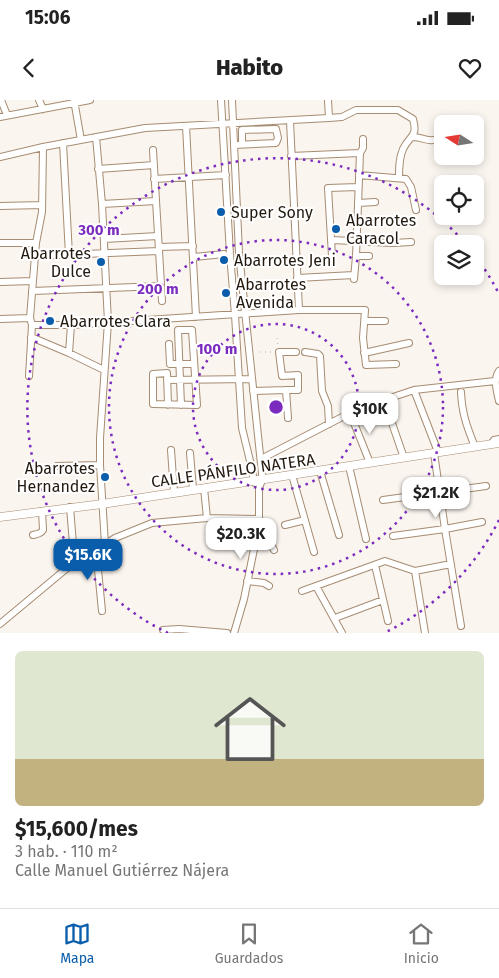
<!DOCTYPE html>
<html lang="es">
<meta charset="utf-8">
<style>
body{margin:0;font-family:"Fira Sans",sans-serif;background:#f2f2f2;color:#222;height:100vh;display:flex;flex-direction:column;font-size:19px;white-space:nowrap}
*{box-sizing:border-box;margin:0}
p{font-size:16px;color:#767676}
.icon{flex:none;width:28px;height:28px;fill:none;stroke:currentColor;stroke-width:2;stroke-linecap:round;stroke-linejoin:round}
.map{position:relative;height:533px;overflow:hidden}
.side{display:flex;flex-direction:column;background:#fff;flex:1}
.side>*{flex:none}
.needle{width:32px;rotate:282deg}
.fabs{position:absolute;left:434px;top:15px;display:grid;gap:10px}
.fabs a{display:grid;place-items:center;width:50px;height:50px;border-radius:8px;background:#fff;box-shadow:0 2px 8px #0003;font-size:25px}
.price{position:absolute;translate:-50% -42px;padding:0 11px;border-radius:10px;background:#fff;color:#222;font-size:16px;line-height:32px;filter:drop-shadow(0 1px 2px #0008)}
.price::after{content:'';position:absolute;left:50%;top:30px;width:15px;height:11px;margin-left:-8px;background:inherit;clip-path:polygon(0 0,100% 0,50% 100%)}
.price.active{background:#0a5dab;color:#fff}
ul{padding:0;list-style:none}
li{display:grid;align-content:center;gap:10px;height:265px;padding:0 15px}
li+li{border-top:1px solid #e0e0e0}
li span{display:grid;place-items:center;height:155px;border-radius:8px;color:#555}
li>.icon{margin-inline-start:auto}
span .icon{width:90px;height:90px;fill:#fffc;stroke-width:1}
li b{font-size:21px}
.status{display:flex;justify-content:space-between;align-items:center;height:35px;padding:0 25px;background:#fff;direction:ltr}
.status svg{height:14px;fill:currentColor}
header{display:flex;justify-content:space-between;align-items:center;height:65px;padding:0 15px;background:#fff;font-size:22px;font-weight:800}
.tabs{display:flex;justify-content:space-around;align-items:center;height:70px;border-top:1px solid #e0e0e0;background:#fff;font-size:14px;color:#767676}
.tabs a{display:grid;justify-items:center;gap:2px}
.tabs .active{color:#0a5dab}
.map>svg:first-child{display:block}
</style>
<div class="status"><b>15:06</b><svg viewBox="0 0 49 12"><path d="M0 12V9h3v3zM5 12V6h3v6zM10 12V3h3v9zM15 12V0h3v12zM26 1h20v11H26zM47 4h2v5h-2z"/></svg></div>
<header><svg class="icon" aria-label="back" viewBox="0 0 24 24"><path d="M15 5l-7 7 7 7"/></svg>Habito<svg class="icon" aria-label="heart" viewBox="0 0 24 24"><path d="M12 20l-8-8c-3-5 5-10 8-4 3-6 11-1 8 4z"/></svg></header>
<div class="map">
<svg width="499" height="533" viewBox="0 0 499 533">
<rect width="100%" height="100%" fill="#fbf5ef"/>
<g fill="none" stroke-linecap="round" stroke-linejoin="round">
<defs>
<path id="minor" d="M1,0L7,15
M39,0L43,9
M74,0L81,40
M221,0L230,154L235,215L242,328L252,369L253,376L255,383
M232,0L239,153L262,374V380L259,388V419L255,444L244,499L234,533
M328,0L329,18
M0,17L90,0
M290,21L299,210
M474,24L475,21
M186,26L196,217
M96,37L102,104L108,222L100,338V365L105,444
M412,37C427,37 428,45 442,36
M63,43L69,155
M234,45L276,43L278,38L276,29L242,30V44
M153,50L162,201
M291,56L360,53
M0,57L43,47L145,28L329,18L342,17L356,10H398L413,19C418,37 410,35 403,49C399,58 399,68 399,78
M98,69L154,65
M359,75L406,79L411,87L416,110
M154,79L226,75
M358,103L375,102
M102,104L156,101
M0,106L42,105
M104,139L158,136
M332,140L393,143L411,142
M0,143H36
M159,147L193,146
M35,156L159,151
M332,156L328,88L358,87
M356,156H369
M194,157L224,154
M297,178L354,175
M354,179L356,156L360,53L363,48V39
M0,182L33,181
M32,191L161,186
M0,219L30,218
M365,221H385
M32,225H71L299,210H365L363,238L366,265L396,264
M31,237L69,253L104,270
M169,244L170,264H194
M305,252L318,254L320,256L322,291L328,306L329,324
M69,253L71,225
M364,253L409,243
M499,271C493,280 497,291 499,301
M29,276L32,225L30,218L36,143L42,112L43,47
M167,280L252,279
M414,290L438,352
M253,291L286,290
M461,292C462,314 467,327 475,347
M384,300L404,358
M168,305L167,273L153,274V304L197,305L192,230H178L181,305
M350,313L370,363
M288,318L286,290H298V275L282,276L279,252H296
M491,344L494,340L499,339
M171,350L174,392
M190,353L193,389
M434,353L445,429L461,526
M261,359L350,313L384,300L414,290L495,281
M57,366L100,365
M349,366L366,439
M320,371L339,435
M292,375L314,452
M204,388L207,418
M383,400L486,386
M70,407L73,444L75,458
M285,425L305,420
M33,435C37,434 41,434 43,430L42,411
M393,436L445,429L482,422
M255,444H271L274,450
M96,449L102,511
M375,465L388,521
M415,471L425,533
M247,481L264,483L269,486
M316,486L342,533
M302,491L385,461L415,471L451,464
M335,518L383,500
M0,524L66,469L115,438L152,423L207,418L259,419
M163,530L179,529L227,533"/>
<path id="major" d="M0,417L102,404L499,343"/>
</defs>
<use href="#minor" stroke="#a68c72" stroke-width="8"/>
<use href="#major" stroke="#a68c72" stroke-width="9"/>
<path stroke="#bab3ac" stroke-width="1" stroke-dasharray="1 4" stroke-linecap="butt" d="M277,238L278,247
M260,252H272
M276,312H282"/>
<use href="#minor" stroke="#fff" stroke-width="6"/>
<use href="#major" stroke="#fff" stroke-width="8"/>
</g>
<g fill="none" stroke="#7b2cbf" stroke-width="2.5" stroke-dasharray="2.5 5">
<circle cx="276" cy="307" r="83"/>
<circle cx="276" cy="307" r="167"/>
<path d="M499 420A250 250 0 0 1 384 533M168 533A250 250 0 1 1 465 143M476 157A250 250 0 0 1 499 194"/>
</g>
<g fill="#0a5dab" stroke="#fff" stroke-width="2">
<circle cx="221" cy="112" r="5"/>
<circle cx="336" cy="129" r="5"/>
<circle cx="224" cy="160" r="5"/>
<circle cx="101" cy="162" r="5"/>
<circle cx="226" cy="193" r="5"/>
<circle cx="50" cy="221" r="5"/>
<circle cx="105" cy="377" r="5"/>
</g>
<g text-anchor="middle" stroke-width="4" stroke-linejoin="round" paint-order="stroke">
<g font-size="16" fill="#23190f" stroke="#fff" text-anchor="start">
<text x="231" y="118">Super Sony</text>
<text x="346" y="126">Abarrotes<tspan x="346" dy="18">Caracol</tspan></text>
<text x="91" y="159" text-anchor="end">Abarrotes<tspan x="91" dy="18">Dulce</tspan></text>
<text x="234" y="166">Abarrotes Jeni</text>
<text x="236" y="190">Abarrotes<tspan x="236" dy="18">Avenida</tspan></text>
<text x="60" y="227">Abarrotes Clara</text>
<text x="95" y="374" text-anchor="end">Abarrotes<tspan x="95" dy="18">Hernandez</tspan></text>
</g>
<g font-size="16" fill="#23190f" stroke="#fff">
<text transform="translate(233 370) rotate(-8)" y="6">CALLE PÁNFILO NATERA</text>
</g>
</g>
<circle cx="276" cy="307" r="8" fill="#7b2cbf" stroke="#fff" stroke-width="2.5"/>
<g font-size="15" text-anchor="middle" font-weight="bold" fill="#7b2cbf" stroke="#fff" stroke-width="4" stroke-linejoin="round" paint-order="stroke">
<text x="99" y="135">300 m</text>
<text x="158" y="194">200 m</text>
<text x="217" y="254">100 m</text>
</g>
</svg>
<div class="fabs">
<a><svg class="needle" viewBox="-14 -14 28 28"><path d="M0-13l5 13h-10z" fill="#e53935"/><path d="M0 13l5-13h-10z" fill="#767676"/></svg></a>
<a><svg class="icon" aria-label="locate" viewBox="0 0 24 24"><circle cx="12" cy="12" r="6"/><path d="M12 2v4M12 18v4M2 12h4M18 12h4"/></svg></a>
<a><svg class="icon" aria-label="layers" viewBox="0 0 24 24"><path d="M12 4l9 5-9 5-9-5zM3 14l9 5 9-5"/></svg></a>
</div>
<b class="price" style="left:370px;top:335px">$10K</b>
<b class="price" style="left:436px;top:419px">$21.2K</b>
<b class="price" style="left:241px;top:460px">$20.3K</b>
<b class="price active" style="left:88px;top:481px">$15.6K</b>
</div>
<section class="side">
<ul>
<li><span style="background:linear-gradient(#dfe7d0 70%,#c2b280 0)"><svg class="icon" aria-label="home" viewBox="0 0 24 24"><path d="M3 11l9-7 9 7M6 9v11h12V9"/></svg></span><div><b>$15,600/mes</b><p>3 hab. · 110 m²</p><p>Calle Manuel Gutiérrez Nájera</p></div></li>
</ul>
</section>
<nav class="tabs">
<a class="active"><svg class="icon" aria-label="map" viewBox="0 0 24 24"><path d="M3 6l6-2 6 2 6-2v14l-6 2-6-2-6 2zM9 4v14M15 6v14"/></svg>Mapa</a>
<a><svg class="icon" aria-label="saved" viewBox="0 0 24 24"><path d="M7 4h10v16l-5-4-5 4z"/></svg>Guardados</a>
<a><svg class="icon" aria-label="home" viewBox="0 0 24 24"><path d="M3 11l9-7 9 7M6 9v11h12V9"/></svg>Inicio</a>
</nav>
